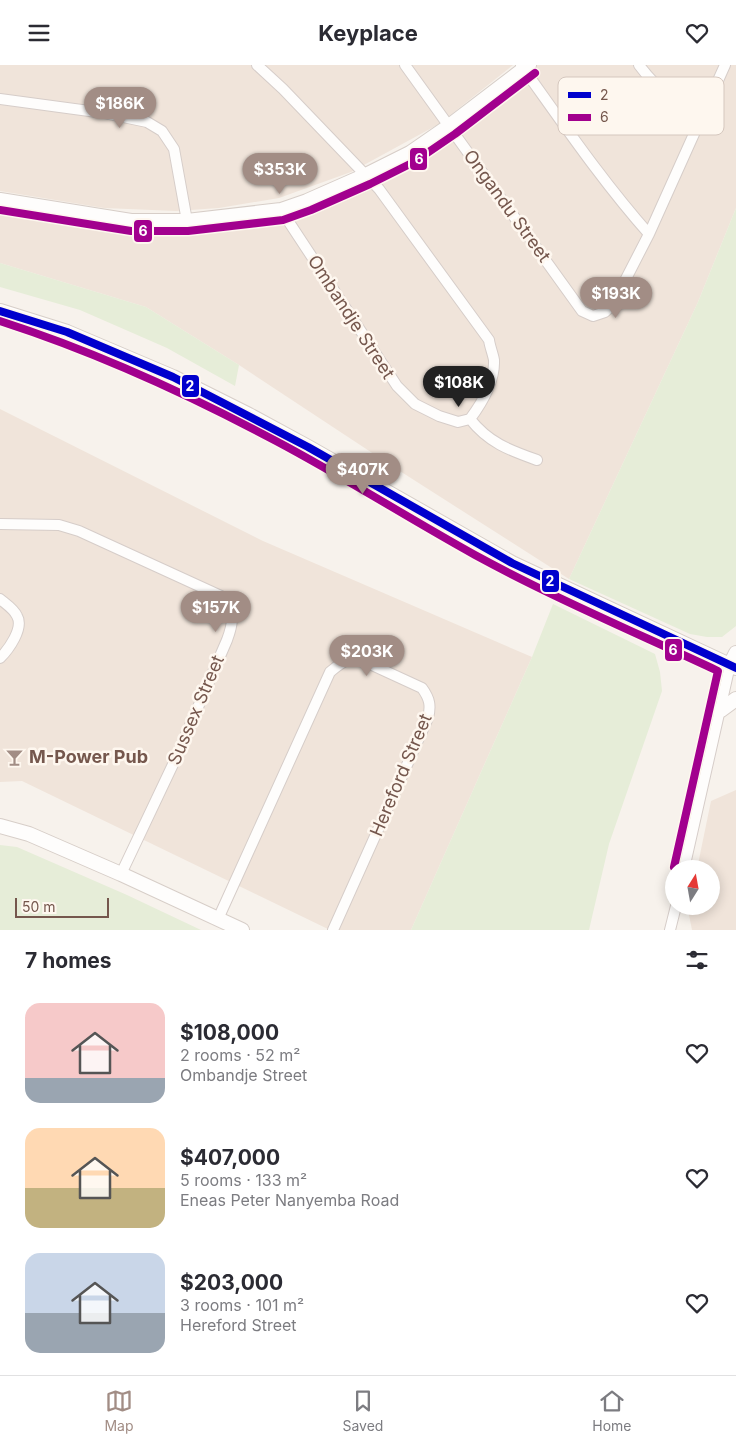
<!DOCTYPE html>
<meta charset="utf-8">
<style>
body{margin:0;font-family:Inter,sans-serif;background:#f7f7f7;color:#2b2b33;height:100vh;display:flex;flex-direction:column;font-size:19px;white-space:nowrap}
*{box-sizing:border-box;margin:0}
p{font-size:16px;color:#7c7c81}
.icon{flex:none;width:28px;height:28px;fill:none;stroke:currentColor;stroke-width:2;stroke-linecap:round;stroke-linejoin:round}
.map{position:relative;height:865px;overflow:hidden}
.side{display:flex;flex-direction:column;background:#fff;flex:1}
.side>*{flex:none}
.needle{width:32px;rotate:11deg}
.fabs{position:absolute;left:665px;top:795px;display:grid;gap:10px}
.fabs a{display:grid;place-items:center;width:55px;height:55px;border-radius:50%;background:#fff;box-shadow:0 2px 12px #0003;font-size:25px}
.scale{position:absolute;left:15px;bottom:12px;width:94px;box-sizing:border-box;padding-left:5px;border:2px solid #75574d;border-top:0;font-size:14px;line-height:18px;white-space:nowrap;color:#75574d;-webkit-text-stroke:4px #fef7ef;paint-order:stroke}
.price{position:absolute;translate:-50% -42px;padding:0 11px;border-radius:18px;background:#a28d85;color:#fff;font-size:16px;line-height:32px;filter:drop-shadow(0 1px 2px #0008)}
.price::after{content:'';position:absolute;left:50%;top:30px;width:15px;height:11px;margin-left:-8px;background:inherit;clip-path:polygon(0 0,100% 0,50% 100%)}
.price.on{background:#222;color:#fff}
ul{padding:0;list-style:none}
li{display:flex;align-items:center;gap:15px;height:125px;padding:0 25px}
li span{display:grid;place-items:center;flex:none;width:140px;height:100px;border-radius:15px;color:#555}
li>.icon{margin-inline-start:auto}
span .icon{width:60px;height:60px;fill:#fffc;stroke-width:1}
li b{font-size:21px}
h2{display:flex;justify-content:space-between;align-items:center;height:60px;padding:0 25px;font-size:21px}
header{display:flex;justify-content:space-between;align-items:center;height:65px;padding:0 25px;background:#fff;font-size:22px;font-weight:700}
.menu{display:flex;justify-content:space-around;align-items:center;height:70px;border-top:1px solid #e1e1e2;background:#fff;font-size:14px;color:#7c7c81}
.menu a{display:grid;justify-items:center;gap:2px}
.menu .on{color:#a28d85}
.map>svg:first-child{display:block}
</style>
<header><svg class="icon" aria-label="menu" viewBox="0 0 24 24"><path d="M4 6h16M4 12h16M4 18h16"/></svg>Keyplace<svg class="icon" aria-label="heart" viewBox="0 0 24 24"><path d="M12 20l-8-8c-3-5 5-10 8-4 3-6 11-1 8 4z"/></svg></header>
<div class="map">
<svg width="736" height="865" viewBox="0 0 736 865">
<rect width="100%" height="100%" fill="#f7f2ec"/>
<path fill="#f0e4da" d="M0,0H513L439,59L351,107L279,133L219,143L176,146L104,143L0,126Z
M529,0H736V143L698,237L569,514L392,401L239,300L146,242L0,198V144L135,165L187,166V156L281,145L366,110Z
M0,344L263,476L532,592L411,865H330L22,716L0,717Z
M736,725V865H692L688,845L689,841H711V804H697L711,736Z"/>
<path fill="#e6edd8" d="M736,143V561L722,572H707L690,569L569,514L698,237Z
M0,198L146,242L239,300L235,321L167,283L80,245L0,222Z
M553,539L655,589L660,607L662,626L609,779L589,865H411L532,592Z
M0,780L17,782L127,830L201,865H0Z"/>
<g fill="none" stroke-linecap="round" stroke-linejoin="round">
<defs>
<path id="street" d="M257,0L283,24L379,124L489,275C490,282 493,289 494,295C495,317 482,338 470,354L458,357L439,351L415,339L397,321L281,145
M405,0L582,246L593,251L605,247L613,239L649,169L725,0
M521,0C562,57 602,116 649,169
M639,0C659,27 673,34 702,49
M0,34L104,48L147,57L162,66L174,84L187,156
M470,354C489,378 509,385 537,395
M0,459L59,460L79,466L221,531C235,547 234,556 227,575L176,693L121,809
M0,534C6,539 14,544 17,551C24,563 9,584 0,593
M684,804L730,600
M218,854L330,607C340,599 347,592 359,594L422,623C430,634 431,641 428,653L333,865
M670,865L676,841"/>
<path id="secondary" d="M0,135L131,156H187L281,145L307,136L366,110L410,88L449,61L529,0
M0,246L67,267L173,312L249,350L308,382L512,498L736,603
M730,600L736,588
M721,645L736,634
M0,761L29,769L121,809L242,865"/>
</defs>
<use href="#street" stroke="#d6cdc9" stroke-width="12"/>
<use href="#secondary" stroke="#d7cec8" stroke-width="16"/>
<use href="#street" stroke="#fefdfc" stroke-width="10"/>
<use href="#secondary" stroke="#fefdfc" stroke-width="14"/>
<defs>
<path id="bus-1" d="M0,246L67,267L173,312L308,382L512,498L736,603"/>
<path id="bus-2" d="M0,145L131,166H188L283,155L311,145L370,119L414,97L455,69L535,8
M0,256C96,287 188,329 276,376C344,412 408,453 475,490C554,533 637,568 718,606L674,802"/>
</defs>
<use href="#bus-1" stroke="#fef7ef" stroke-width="11"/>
<use href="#bus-2" stroke="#fef7ef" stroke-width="11"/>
<use href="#bus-1" stroke="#0000cd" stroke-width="8"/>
<use href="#bus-2" stroke="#a2008e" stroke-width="8"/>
</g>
<defs>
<symbol id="bar-bare" viewBox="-9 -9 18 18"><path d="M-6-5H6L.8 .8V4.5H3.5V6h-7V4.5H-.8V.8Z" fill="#a28d85" stroke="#fef7ef" stroke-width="2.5" paint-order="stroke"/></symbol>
</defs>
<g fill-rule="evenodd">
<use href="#bar-bare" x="2" y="680" width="25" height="25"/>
</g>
<g text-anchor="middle" stroke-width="5" stroke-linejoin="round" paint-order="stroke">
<g font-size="18" fill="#75574d" stroke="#fef7ef">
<text transform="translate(507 141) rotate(54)" y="6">Ongandu Street</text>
<text transform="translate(351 252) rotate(57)" y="6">Ombandje Street</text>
<text transform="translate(196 645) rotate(-67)" y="6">Sussex Street</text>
<text transform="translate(401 710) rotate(-67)" y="6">Hereford Street</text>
</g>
<g font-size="18" font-weight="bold" fill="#75574d" stroke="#fef7ef" text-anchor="start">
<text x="29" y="698">M-Power Pub</text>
</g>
</g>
<rect x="558" y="12" width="166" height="58" rx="8" fill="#fef7ef" stroke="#d5c7be" stroke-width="1"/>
<rect x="568" y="27" width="23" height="6" fill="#0000cd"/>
<rect x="568" y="49" width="23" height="7" fill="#a2008e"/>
<g font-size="14" fill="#75574d">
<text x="600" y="35">2</text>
<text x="600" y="57">6</text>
</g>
<g stroke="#fef7ef" stroke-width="2">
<rect x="409" y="82" width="19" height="24" rx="5" fill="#a2008e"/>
<rect x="133" y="154" width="20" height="24" rx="5" fill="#a2008e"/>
<rect x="181" y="309" width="19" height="24" rx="5" fill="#0000cd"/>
<rect x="541" y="504" width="19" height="24" rx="5" fill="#0000cd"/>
<rect x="664" y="573" width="19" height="24" rx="5" fill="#a2008e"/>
</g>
<g font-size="14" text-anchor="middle" font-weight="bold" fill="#fff">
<text x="419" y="99">6</text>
<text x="143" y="171">6</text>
<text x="190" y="326">2</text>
<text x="550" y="521">2</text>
<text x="673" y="590">6</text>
</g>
</svg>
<div class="fabs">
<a><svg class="needle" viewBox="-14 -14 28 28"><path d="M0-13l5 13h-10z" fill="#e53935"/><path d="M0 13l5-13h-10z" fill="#7c7c81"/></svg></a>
</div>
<div class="scale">50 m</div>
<b class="price" style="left:120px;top:64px">$186K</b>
<b class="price" style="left:280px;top:130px">$353K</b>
<b class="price" style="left:616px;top:254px">$193K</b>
<b class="price on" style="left:459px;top:343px">$108K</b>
<b class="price" style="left:363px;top:430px">$407K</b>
<b class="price" style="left:216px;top:568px">$157K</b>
<b class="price" style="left:367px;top:612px">$203K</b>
</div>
<section class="side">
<h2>7 homes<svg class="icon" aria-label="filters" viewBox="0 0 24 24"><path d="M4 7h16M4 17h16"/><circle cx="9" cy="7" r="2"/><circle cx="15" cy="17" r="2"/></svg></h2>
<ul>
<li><span style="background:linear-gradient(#f6c9c9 75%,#9aa5b1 0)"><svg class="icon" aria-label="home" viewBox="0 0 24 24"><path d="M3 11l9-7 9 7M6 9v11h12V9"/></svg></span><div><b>$108,000</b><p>2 rooms · 52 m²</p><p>Ombandje Street</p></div><svg class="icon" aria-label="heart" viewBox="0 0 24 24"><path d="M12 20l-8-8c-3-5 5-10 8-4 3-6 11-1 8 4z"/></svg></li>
<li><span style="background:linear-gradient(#ffd9b3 60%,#c2b280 0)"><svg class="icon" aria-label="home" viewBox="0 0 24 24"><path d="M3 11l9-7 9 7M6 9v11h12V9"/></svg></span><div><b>$407,000</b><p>5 rooms · 133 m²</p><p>Eneas Peter Nanyemba Road</p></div><svg class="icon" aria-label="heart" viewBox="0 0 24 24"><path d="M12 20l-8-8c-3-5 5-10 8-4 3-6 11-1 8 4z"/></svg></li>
<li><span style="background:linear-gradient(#c9d6e8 60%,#9aa5b1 0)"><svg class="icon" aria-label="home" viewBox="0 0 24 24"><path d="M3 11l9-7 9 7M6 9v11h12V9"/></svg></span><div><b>$203,000</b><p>3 rooms · 101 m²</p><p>Hereford Street</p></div><svg class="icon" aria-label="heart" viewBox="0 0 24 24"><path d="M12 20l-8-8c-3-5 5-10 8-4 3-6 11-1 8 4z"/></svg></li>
</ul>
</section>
<nav class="menu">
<a class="on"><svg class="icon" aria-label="map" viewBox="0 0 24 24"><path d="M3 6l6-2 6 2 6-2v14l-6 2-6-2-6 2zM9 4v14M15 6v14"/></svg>Map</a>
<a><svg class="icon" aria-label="saved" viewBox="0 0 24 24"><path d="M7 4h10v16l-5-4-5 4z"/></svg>Saved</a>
<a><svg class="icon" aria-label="home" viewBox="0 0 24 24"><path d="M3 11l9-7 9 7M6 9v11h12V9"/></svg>Home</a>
</nav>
